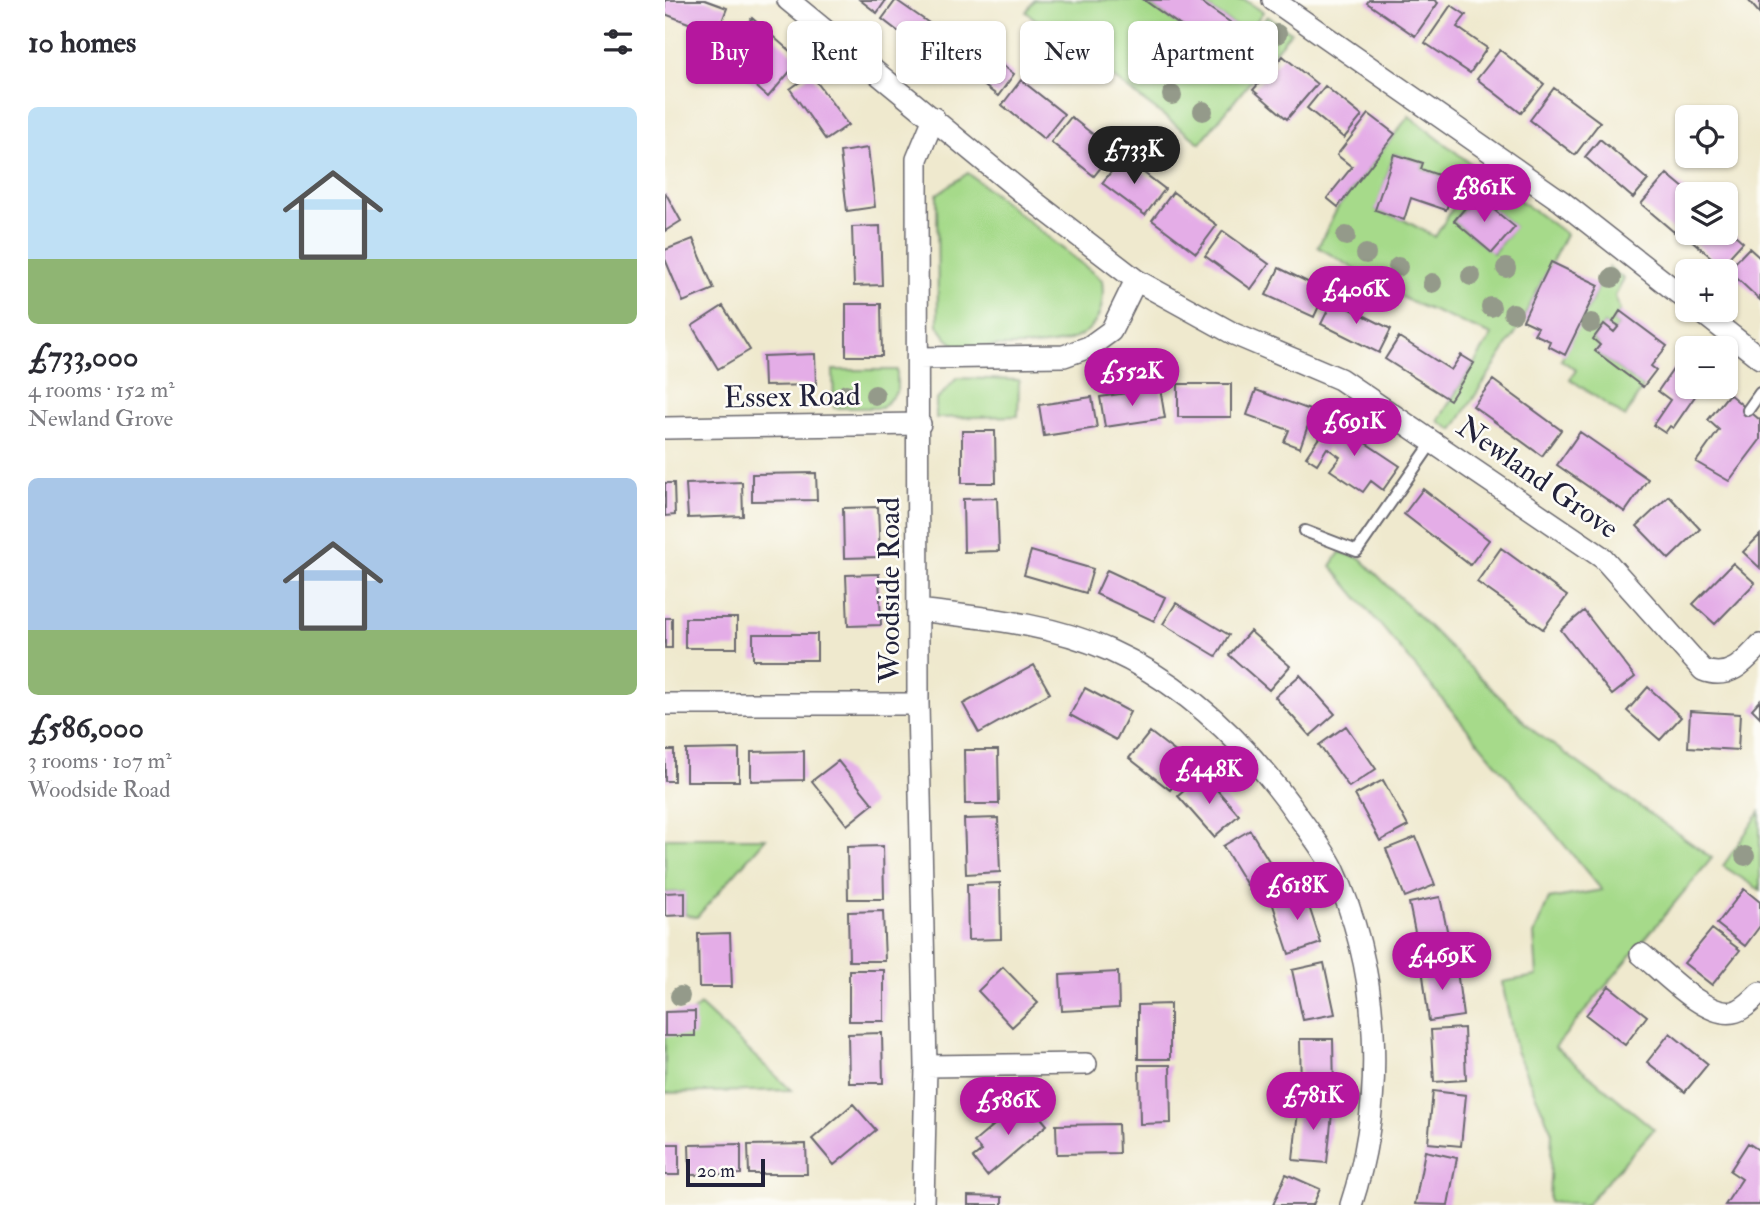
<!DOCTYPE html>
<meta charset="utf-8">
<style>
body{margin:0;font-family:"IM FELL Double Pica",serif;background:#f7f7f7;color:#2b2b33;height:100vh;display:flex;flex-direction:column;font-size:26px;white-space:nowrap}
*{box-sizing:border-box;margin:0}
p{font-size:23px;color:#7c7c81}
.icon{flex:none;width:38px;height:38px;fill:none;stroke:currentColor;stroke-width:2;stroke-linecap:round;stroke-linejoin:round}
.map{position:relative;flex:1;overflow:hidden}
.drawer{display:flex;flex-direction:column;background:#fff;width:665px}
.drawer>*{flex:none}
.guide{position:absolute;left:21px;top:21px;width:665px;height:63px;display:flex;gap:14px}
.buttons{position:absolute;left:1010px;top:105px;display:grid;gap:14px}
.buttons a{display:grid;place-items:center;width:63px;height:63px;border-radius:10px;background:#fff;box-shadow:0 2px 5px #0004;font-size:35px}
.scale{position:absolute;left:21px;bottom:18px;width:79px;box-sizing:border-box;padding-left:7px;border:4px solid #22223b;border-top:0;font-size:19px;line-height:24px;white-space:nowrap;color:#22223b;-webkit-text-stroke:5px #fdfcf7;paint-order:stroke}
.price{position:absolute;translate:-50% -60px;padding:0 16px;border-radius:24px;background:#b5179e;color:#fff;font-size:23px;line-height:46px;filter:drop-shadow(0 2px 4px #0008)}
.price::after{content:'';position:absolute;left:50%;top:42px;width:21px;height:16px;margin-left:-10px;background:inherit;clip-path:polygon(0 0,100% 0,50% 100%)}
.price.current{background:#222;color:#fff}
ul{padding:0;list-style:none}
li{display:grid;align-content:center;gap:14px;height:371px;padding:0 28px}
li span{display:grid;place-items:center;height:217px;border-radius:10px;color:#555}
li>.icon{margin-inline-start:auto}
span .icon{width:126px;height:126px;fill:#fffc;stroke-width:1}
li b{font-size:30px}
h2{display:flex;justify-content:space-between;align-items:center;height:84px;padding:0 28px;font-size:30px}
.pill{padding:0 24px;border-radius:10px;background:#fff;box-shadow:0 2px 5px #0004;font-size:24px;line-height:63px}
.pill.current{background:#b5179e;color:#fff}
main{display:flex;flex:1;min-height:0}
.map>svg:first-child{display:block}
</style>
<main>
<section class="drawer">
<h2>10 homes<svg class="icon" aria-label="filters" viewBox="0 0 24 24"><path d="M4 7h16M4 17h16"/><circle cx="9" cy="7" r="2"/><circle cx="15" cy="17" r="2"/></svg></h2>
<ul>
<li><span style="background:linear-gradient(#bfe0f5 70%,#8fb573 0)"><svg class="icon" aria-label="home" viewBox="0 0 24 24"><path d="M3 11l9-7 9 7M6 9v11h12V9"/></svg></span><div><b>£733,000</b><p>4 rooms · 152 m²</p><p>Newland Grove</p></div></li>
<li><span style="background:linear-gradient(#a9c7e8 70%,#8fb573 0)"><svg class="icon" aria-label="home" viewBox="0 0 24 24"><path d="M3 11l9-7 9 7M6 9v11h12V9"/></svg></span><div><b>£586,000</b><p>3 rooms · 107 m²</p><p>Woodside Road</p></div></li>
</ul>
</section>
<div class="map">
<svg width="1095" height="1205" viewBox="0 0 1095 1205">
<rect width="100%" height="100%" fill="#fdfcf7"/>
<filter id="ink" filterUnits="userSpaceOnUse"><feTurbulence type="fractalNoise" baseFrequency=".0143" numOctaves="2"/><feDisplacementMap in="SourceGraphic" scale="14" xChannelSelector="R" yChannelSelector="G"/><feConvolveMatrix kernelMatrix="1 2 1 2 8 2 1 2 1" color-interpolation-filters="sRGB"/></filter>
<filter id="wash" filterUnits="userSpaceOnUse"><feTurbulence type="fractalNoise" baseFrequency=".00686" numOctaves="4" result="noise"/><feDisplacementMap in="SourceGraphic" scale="28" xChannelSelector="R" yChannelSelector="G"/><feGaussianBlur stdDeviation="1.57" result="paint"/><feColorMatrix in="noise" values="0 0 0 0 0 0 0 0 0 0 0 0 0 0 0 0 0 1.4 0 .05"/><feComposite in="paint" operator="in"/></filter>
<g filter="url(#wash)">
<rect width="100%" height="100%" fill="#efe9ce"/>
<path fill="#a6da8a" stroke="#647e62" stroke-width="2" fill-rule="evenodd" d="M369,0H479L563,59L569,52L575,56L602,16L626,32L535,143L361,12Z
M544,0H580L598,12L582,34L540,5Z
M744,116L806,164L787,192L790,181L756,169L758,163L729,154L711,210L739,220L770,237L799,190L811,195L824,178L901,234L853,329L788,430L773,421L827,335L746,302L653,247L673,207ZM811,195L849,227L828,253L789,221Z
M303,173L437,280C446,350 383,346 334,346C322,346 301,350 291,345C283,341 277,333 273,325L272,194Z
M944,267L959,279L950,296L955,311L948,322L954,326L949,332L939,324L928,339L935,345L931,352L978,387L960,417L905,379L911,370L896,360Z
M168,370H232V391L217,408H169Z
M292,378L354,380L353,416L271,418V401Z
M675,552L695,558L870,732L1047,858L890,1047L989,1129L921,1205L884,1202L887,1132L851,1051L837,982L872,976L869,934L884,899L937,890L666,566Z
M1095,812V890L1058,866Z
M0,838H101L32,917L20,915L19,892L0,893Z
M35,1005L126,1090L0,1093V1036Z"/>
<g id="blocks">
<path fill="#e4ade7" d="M0,0H40L62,8L52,34L0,14Z
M195,0H221L212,13Z
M231,0L284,37L268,58L217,19Z
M479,0H533L582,34L564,60Z
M704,0H769L773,3L750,36L702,3Z
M1083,0H1095V14Z
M786,5L801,15L792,27L822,48L805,73L760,43Z
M87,18L135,60L103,97L79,76L84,70L60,49Z
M297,35L349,74L333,96L281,57Z
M835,50L879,84L856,113L812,79Z
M618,56L652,84L622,119L588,90Z
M146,74L183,125L161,140L125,89Z
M356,80L399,114L379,139L337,105Z
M660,86L697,116L679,138L642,108Z
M889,88L935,122L910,155L865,120Z
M704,114L730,134L673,207L662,198L687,167L672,155Z
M406,117L449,151L429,176L386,142Z
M935,139L983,180L968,198L920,157Z
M203,148L210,207L182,211L175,152Z
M729,154L758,163L756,169L791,181L781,210L746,198L739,220L710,210Z
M458,157L500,189L480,215L437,183Z
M1002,174L1026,194H1022V217L1009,232L976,204Z
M0,192L16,221L0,231Z
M508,192L552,225L531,253L487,220Z
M811,195L850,227L827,253L789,221Z
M215,226L217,285L189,286L187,227Z
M1060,226L1078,242L1056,266L1023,237L1026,233H1060Z
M558,231L604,264L586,289L540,256Z
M28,239L49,289L18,302L0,259V250Z
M1084,248L1095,258V300L1063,270Z
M886,262L934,285L900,355L883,346L885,341L869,334L873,327L858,320Z
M614,268L661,291L649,317L601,295Z
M668,300L726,329L714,353L656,324Z
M181,304H216L217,356H181Z
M58,306L85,350L53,369L27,326Z
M955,311L1002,346L986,366L991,370L978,387L930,351L935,345L928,339L939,324L949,332L954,326L948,322Z
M734,337L786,370L796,355L809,363L785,400L720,359Z
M150,354L151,385L99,386L98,356Z
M1016,358L1022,362V387L1035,389L1008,428L1005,426L1000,433L988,425L1005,400L993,391Z
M828,380L896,430L877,456L808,406Z
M513,384H566V417H513Z
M495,388L500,418L440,427L435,397Z
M591,390L648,411L635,448L619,442L624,430L582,415Z
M1064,394L1095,420V440L1064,481L1031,462L1054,430L1043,420Z
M427,397L432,428L379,436L374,405Z
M666,420L735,466L718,490L706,481L698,492L665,470L675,457L662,448L652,464L641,457Z
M297,431H330L331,483H297Z
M915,432L983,479L960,512L892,465Z
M151,473L152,500L87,501V474Z
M77,482L78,516L23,518L21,484Z
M0,483H9L10,515L0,516Z
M758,489L824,540L805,565L739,514Z
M1004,496L1035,529L1004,559L972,526Z
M332,498L334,551L299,552L298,499Z
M213,507L215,557L179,558L178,508Z
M1095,535V568L1078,552Z
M836,548L902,596L878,629L812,582Z
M366,551L428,569L421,593L359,575Z
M1068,563L1090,583L1050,624L1028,604Z
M442,570L500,597L489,621L431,594Z
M214,574L216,625L183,626L181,575Z
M511,603L564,635L551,656L498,624Z
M919,611L970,677L947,695L896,630Z
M0,618H7V648H0Z
M20,618H72V648H20Z
M585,631L625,666L604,690L564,655Z
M88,634H152V660H88Z
M369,665L385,693L314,733L298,704Z
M635,675L670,714L645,736L610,697Z
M983,687L1016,717L995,740L962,711Z
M420,688L465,712L451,740L405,715Z
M1095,700V717L1087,709Z
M1025,711L1075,714L1073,750L1023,747Z
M681,726L711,769L684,787L654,745Z
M485,732L526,764L505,790L464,758Z
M74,749V781H21V750Z
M0,750H9V781H0Z
M299,750H333L334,804H300Z
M139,751V780L86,781V752Z
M173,761L208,804L182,825L147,781Z
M538,774L574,815L549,837L513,796Z
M718,780L743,826L715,841L690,795Z
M333,818L335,872L301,874L299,819Z
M585,830L612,874L585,890L558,846Z
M751,837L770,885L740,897L721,849Z
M218,846L219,899H183L182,847Z
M335,883L336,939L303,940L302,884Z
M1079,889L1095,902V926L1080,946L1052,924Z
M639,891L656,943L624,954L607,902Z
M20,892V915L0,916V893Z
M775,897L786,949L755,956L744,903Z
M218,911L220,961H184L183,912Z
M1047,929L1075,950L1047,985L1019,963Z
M65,933L67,987H34L33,934Z
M659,963L670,1014L638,1020L627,970Z
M791,963L798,1016L764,1021L757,968Z
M338,967L373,1003L347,1027L313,991Z
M184,970H219V1021H184Z
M453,972L454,1008L397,1011L395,975Z
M944,986L982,1016L960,1045L921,1015Z
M505,1004V1059H473V1005Z
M30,1011V1036H0V1012Z
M799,1028L801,1080L769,1082L766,1030Z
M217,1033L218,1083H184L183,1034Z
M1005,1033L1043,1064L1020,1092L982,1062Z
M635,1039H668L669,1090L636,1091Z
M474,1065H505L506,1123L475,1124Z
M768,1091L801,1095L796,1146L763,1143Z
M360,1099L382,1125L322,1176L308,1158L317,1151L309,1142Z
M634,1100L668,1103L662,1163L628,1160Z
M188,1104L211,1130L169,1165L147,1139Z
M453,1124L454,1153L392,1154L391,1125Z
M1083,1143L1095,1151V1205H1060L1077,1179L1065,1171Z
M0,1144H14V1175H0Z
M76,1144V1174L25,1175L24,1145Z
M141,1144L142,1174H84L83,1145Z
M760,1151L792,1158L783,1205L750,1204Z
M621,1174L655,1189L648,1205H608Z
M303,1196L337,1197V1205H303Z"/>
</g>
</g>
<g filter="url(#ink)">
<use href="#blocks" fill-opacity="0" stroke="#6a686e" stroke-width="2"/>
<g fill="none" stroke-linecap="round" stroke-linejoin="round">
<defs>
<path id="service" d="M1083,410L1095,393
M640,531L692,551L769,440"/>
<path id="minor" d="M123,0L358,193L471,280L569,334L675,379L938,558L1038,670C1063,680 1078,664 1095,645
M608,0L896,201L1022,300
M1034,310L1095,358
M253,358L399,356L424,347L446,331L471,280
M0,428L255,424
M253,610C317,618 384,623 444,650C524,686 587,749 636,820C647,835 660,852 668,868C716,971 721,1098 686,1205
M0,704H253
M976,954C997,971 1041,1018 1068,1012C1079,1010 1087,1000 1095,993
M261,1066L421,1064
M258,1205L261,1066L253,704L252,159L269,118"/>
</defs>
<use href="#service" stroke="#6a686e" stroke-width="14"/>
<use href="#minor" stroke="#6a686e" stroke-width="24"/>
<use href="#service" stroke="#fff" stroke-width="10"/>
<use href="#minor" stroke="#fff" stroke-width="21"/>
</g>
<g fill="#949a8a">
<circle cx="612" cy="34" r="10"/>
<circle cx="518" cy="71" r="10"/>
<circle cx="507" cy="95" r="10"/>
<circle cx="538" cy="111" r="10"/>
<circle cx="681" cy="236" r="10"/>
<circle cx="701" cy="254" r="10"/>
<circle cx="733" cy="267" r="10"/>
<circle cx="841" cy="268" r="10"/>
<circle cx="806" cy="276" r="10"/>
<circle cx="947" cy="278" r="10"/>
<circle cx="767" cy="283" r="10"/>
<circle cx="826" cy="307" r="10"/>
<circle cx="848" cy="313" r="10"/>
<circle cx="926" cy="323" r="10"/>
<circle cx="181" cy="394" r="10"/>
<circle cx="210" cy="395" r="10"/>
<circle cx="1080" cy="856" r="10"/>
<circle cx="15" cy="996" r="10"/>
</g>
</g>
<g text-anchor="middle" stroke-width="5" stroke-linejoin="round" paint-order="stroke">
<g font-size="30" fill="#22223b" stroke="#fdfcf7">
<text transform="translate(127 396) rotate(-1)" y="10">Essex Road</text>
<text transform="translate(873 477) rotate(35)" y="10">Newland Grove</text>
<text transform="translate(224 590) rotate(-90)" y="10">Woodside Road</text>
</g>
</g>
</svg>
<div class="buttons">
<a><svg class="icon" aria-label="locate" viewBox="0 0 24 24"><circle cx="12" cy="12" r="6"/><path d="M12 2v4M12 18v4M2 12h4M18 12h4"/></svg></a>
<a><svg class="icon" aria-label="layers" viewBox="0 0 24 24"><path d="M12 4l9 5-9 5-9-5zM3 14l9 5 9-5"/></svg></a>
<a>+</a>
<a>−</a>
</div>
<div class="scale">20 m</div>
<b class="price current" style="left:469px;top:186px">£733K</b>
<b class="price" style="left:819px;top:224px">£861K</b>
<b class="price" style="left:691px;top:326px">£406K</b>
<b class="price" style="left:467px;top:408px">£552K</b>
<b class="price" style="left:689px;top:458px">£691K</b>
<b class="price" style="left:544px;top:806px">£448K</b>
<b class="price" style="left:632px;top:922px">£618K</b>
<b class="price" style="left:777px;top:992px">£469K</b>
<b class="price" style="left:648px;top:1132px">£781K</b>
<b class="price" style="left:343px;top:1137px">£586K</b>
<div class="guide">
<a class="pill current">Buy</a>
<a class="pill">Rent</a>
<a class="pill">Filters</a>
<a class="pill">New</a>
<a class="pill">Apartment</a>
</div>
</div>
</main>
